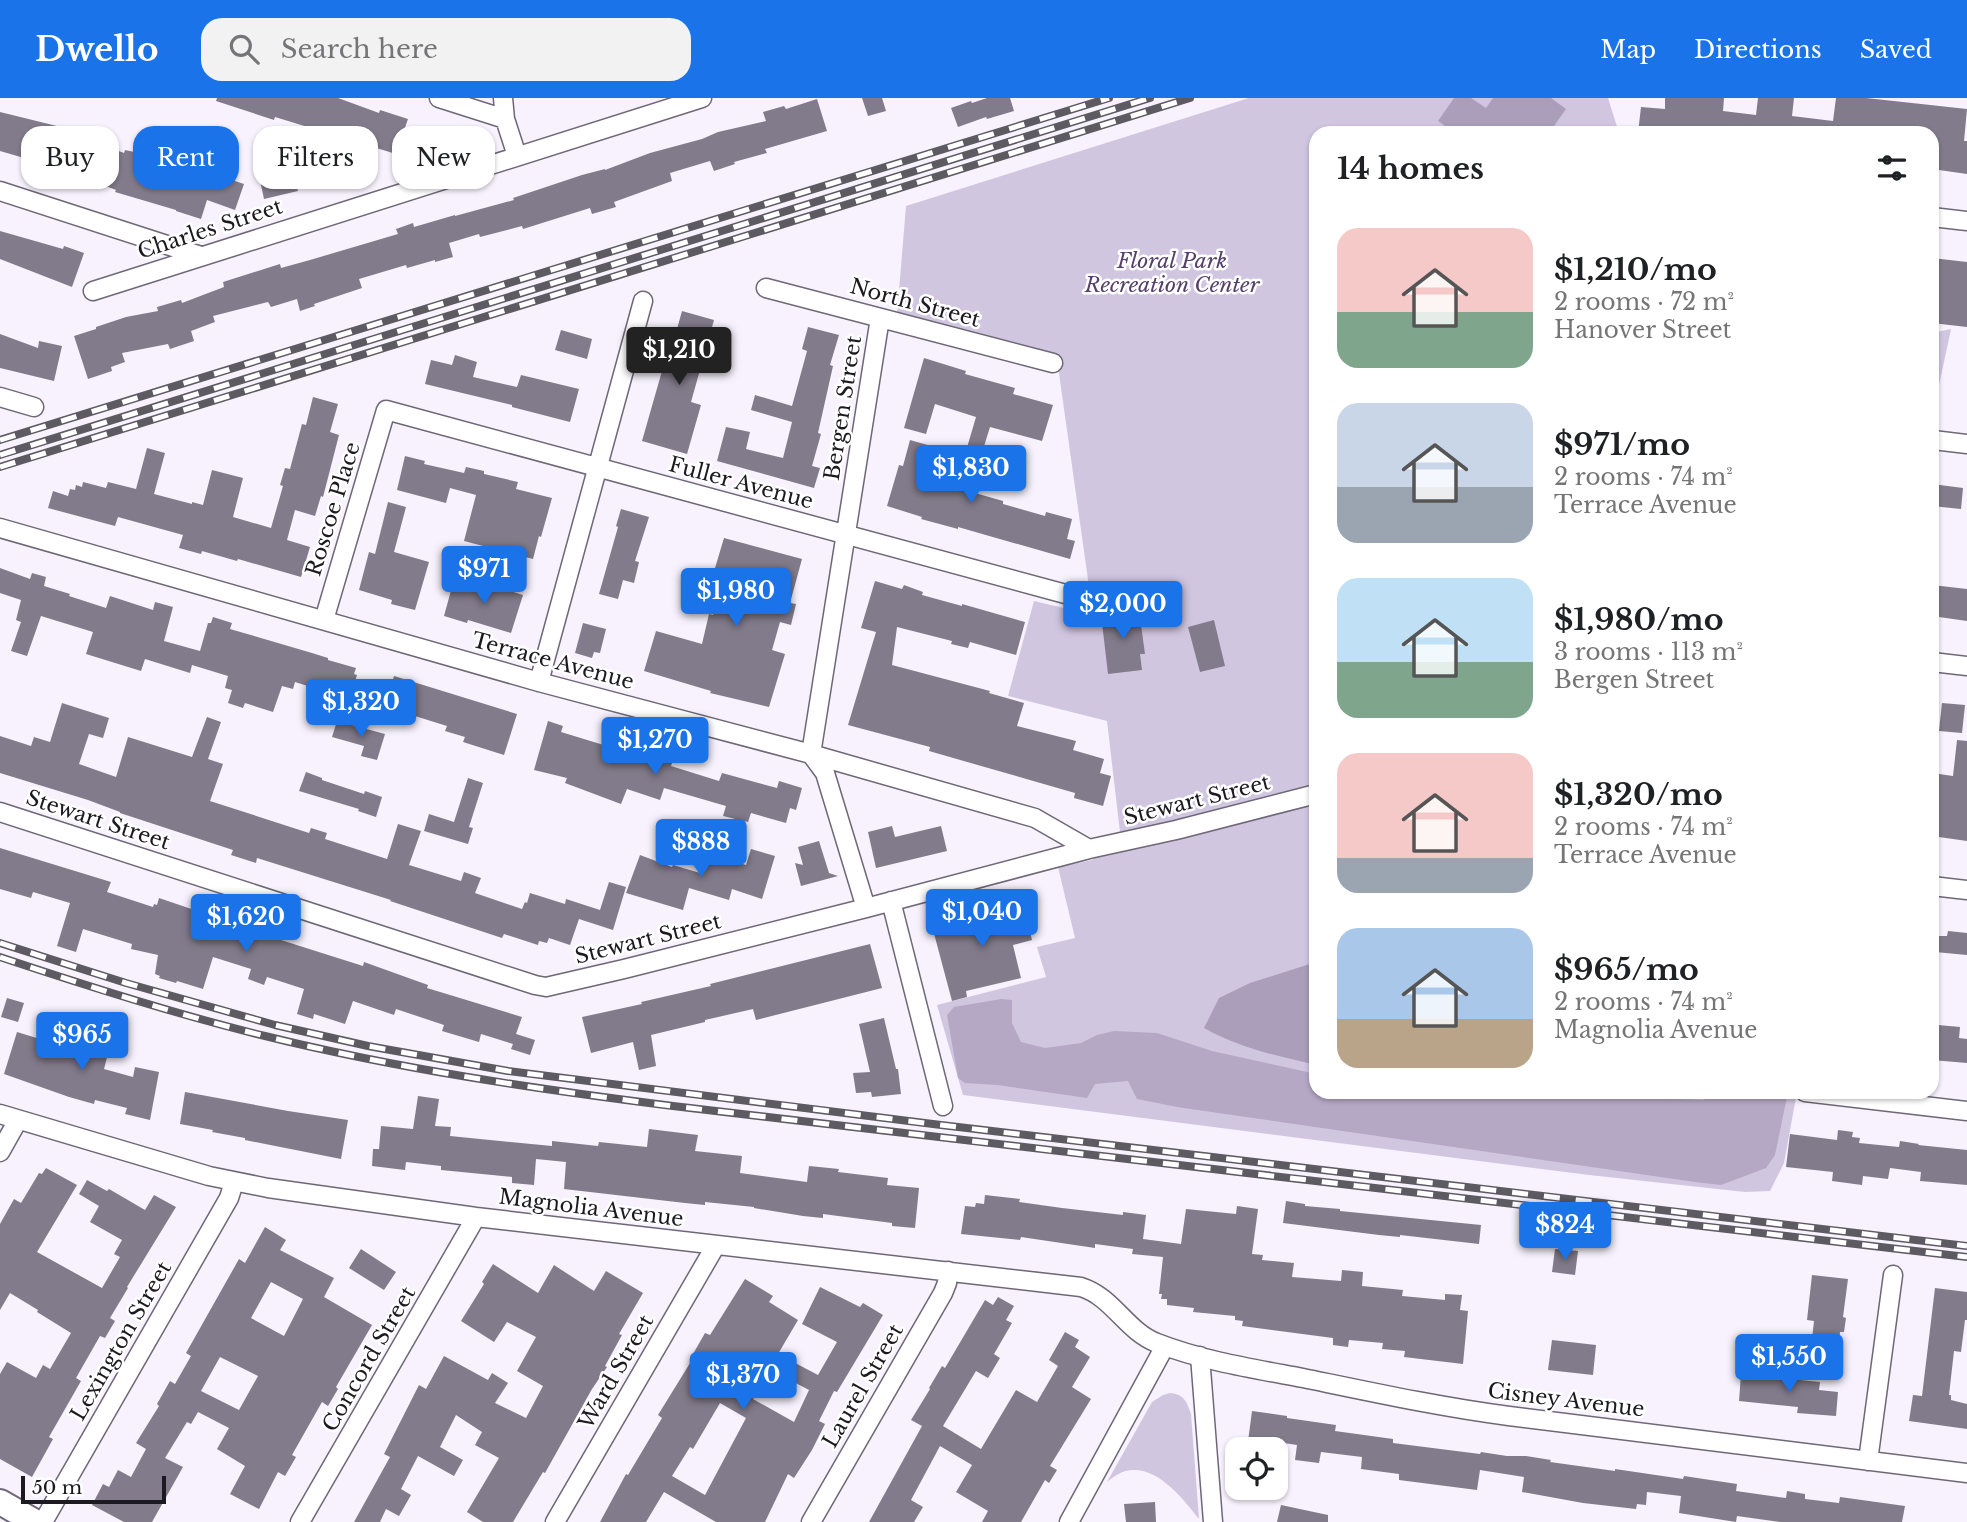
<!DOCTYPE html>
<meta charset="utf-8">
<style>
body{margin:0;font-family:"Libre Baskerville",serif;background:#f2f2f2;color:#202124;height:100vh;display:flex;flex-direction:column;font-size:26px;white-space:nowrap}
*{box-sizing:border-box;margin:0}
p{font-size:23px;color:#757577}
.icon{flex:none;width:38px;height:38px;fill:none;stroke:currentColor;stroke-width:2;stroke-linecap:round;stroke-linejoin:round}
.map{position:relative;flex:1;overflow:hidden}
.panel{position:absolute;left:1309px;top:28px;width:630px;height:973px;display:flex;flex-direction:column;background:#fff;border-radius:21px;box-shadow:0 2px 5px #0004}
.panel>*{flex:none}
.banner{position:absolute;left:21px;top:28px;width:665px;height:63px;display:flex;gap:14px}
.fabs{position:absolute;left:1225px;top:1339px;display:grid;gap:14px}
.fabs a{display:grid;place-items:center;width:63px;height:63px;border-radius:14px;background:#fff;box-shadow:0 2px 5px #0004;font-size:35px}
.scale{position:absolute;left:21px;bottom:18px;width:145px;box-sizing:border-box;padding-left:7px;border:4px solid #1c1a20;border-top:0;font-size:19px;line-height:24px;white-space:nowrap;color:#1c1a20;-webkit-text-stroke:5px #fff;paint-order:stroke}
.price{position:absolute;translate:-50% -60px;padding:0 16px;border-radius:7px;background:#1a73e8;color:#fff;font-size:23px;line-height:46px;filter:drop-shadow(0 2px 4px #0008)}
.price::after{content:'';position:absolute;left:50%;top:42px;width:21px;height:16px;margin-left:-10px;background:inherit;clip-path:polygon(0 0,100% 0,50% 100%)}
.price.active{background:#222;color:#fff}
ul{padding:0;list-style:none}
li{display:flex;align-items:center;gap:21px;height:175px;padding:0 28px}
li span{display:grid;place-items:center;flex:none;width:196px;height:140px;border-radius:21px;color:#555}
li>.icon{margin-inline-start:auto}
span .icon{width:84px;height:84px;fill:#fffc;stroke-width:1}
li b{font-size:30px}
h2{display:flex;justify-content:space-between;align-items:center;height:84px;padding:0 28px;font-size:30px}
.chip{padding:0 24px;border-radius:21px;background:#fff;box-shadow:0 2px 5px #0004;font-size:24px;line-height:63px}
.chip.active{background:#1a73e8;color:#fff}
header{display:flex;align-items:center;gap:42px;box-sizing:border-box;height:98px;padding:0 35px;background:#1a73e8;color:#fff}
header strong{font-size:33px}
nav{display:flex;gap:38px;margin-inline-start:auto;font-size:24px}
.search{width:490px;height:63px;background:#f2f2f2;display:flex;align-items:center;gap:18px;box-sizing:border-box;padding:0 24px;border-radius:21px;color:#757577;font-size:26px}
.map>svg:first-child{display:block}
</style>
<header>
<strong>Dwello</strong>
<div class="search"><svg class="icon" aria-label="search" viewBox="0 0 24 24"><circle cx="10" cy="10" r="6"/><path d="M15 15l6 6"/></svg>Search here</div>
<nav><a>Map</a><a>Directions</a><a>Saved</a></nav>
</header>
<div class="map">
<svg width="1967" height="1424" viewBox="0 0 1967 1424">
<rect width="100%" height="100%" fill="#f7f2fd"/>
<path fill="#d1c6e0" d="M1249,0H1608L1619,35H1316V994H1797L1784,1065L1770,1093L1745,1094L1589,1077L963,997L937,907L1046,879L1037,849L1075,840L1058,769L1092,762L1120,734L1107,623L1008,598L1034,503L1093,517L1057,261L897,217L906,108Z
M1951,231L1932,320V235Z
M1170,1295C1184,1296 1187,1304 1191,1316L1199,1421C1184,1402 1160,1371 1133,1372C1122,1372 1115,1378 1107,1384L1152,1304L1163,1297Z"/>
<path fill="#b5a8c5" d="M1001,901L1012,902V925L1021,944L1045,950L1081,945L1097,937L1114,933L1157,935L1212,953L1316,976V994H1409L1445,1001H1549L1595,998L1704,1002L1708,994H1788L1775,1057L1766,1070L1721,1087L1695,1084L1177,1009L1137,1001L1128,983L1095,986L1087,1000L998,987L965,985L958,980L947,917L954,909Z"/>
<path fill="#ab9ebb" d="M1454,0H1471L1486,10L1493,0H1551L1566,11L1549,35H1455L1438,23Z
M1316,864V967C1274,957 1242,951 1204,930L1219,900L1250,885Z"/>
<path fill="#827b8b" fill-rule="evenodd" d="M217,0H338L379,15L380,12L408,21L396,56L275,19L274,22L216,3Z
M862,0H882L886,13L868,18Z
M987,0H1010L1014,13L987,21L986,19L958,29L951,10L971,3L972,5Z
M1665,0H1724L1723,13L1756,17L1758,0H1794L1792,18L1833,23L1836,0H1866L1967,11L1964,43H1967V76L1932,71V35H1638L1641,9L1665,11Z
M817,1L827,33L765,51L767,55L734,64L735,66L714,73L710,63L670,75L672,83L614,104L616,109L592,116L590,110L523,131L522,128L480,139L479,136L449,145L453,159L435,164V162L407,170L406,167L359,181L362,190L314,206L315,208L300,213L297,201L271,209L268,204L213,218L215,224L191,233L194,243L170,251L168,246L122,255L125,264L111,269L112,273L88,281L74,238L96,231V229L126,219L158,213L157,209L181,202L182,205L224,189L223,184L280,166L281,170L310,162L398,136L396,131L413,125L414,129L455,117V118L514,102L513,100L582,77L605,71V72L650,55L702,41L718,34L766,23L763,14L784,8L786,11Z
M0,14L65,30L64,32L124,55L125,52L144,56L143,60L189,74L190,68L244,86L235,112L207,102L201,121L176,113V112L115,94L116,92L74,76L75,74L32,60L31,62L0,53Z
M292,70L298,93L264,101L259,78Z
M0,133L63,151L64,148L84,155L72,189L0,161Z
M1932,160L1967,164V229L1932,225Z
M682,213L714,222L691,304L701,307L687,356L642,343L662,273L665,274Z
M808,229L839,237L830,267L833,268L818,335L821,336L812,368L820,370L814,390L717,363L726,329L750,334L746,351L783,360L792,324L751,312L755,297L792,308L807,253L802,251Z
M561,232L592,241L587,261L555,252Z
M0,236L38,250L39,243L62,248L54,283L0,270Z
M455,257L477,264L473,279L517,289L521,277L579,291L570,324L512,309V307L425,286L431,262L452,267Z
M924,260L966,273L965,276L1015,290L1013,296L1053,307L1042,343L990,329L981,358L966,353L976,319L935,306L926,336L904,330Z
M313,299L338,306L330,334L339,337L323,399L321,398L315,418L295,412L287,442L310,449L301,479L238,461L237,463L202,453L201,456L179,450L183,437L118,419L115,428L48,410L53,393L68,398L70,391L75,392L76,387L82,389L83,384L106,390L108,384L136,391L147,350L165,355L154,396L192,406V404L203,407L212,372L243,380L233,419L271,430L283,388L280,387L285,370L290,371L302,326L306,327Z
M910,342L956,355L947,387L1003,403V406L1045,418L1046,414L1072,421L1067,441L1075,443L1070,461L958,429V431L921,421L922,419L887,408L899,367L903,368Z
M405,358L425,363L424,366L464,375L466,369L484,373V376L518,384L516,391L552,400L541,439L539,438L533,461L464,443L476,397L450,390L446,405L397,392Z
M1932,386L1963,390L1961,411L1932,408Z
M388,404L406,409L394,454L429,464L415,512L391,506L392,502L359,492L369,454L375,456Z
M621,411L649,419L635,463L639,464L634,485L623,482L618,501L599,496L618,429L616,428Z
M724,440L802,461L790,505L796,506L791,527L780,524L772,552L785,556L769,609L710,595L711,593L644,573L656,533L702,546L709,516L713,517L723,483L712,480Z
M0,470L30,481L32,475L46,479L44,488L70,496L69,498L106,510L110,498L153,512L155,504L173,509L164,543L200,553L208,525H211L213,519L232,525L230,531L312,555L328,560V562L356,570L354,576L357,577L345,618L322,611L327,594L295,584L293,591L282,588L273,614L245,605L243,610L228,605L232,592L225,590L228,578L192,567L190,575L145,561L141,573L86,556L93,534L41,518L27,558L11,553L21,524L16,522L21,502L0,495Z
M875,483L902,491L904,487L923,494L922,497L962,508V506L1025,524L1016,557L970,544L968,550L951,546L952,543L897,529L892,567L990,593L989,595L1024,605L1017,628L1076,643L1073,652L1104,661L1100,675L1111,678L1103,708L1074,700L1075,695L929,653L930,649L848,627L876,534L861,530Z
M482,484L523,497L511,535L468,522L467,525L444,518L453,485L480,492Z
M1932,487L1967,491V523L1932,518Z
M1136,511L1138,528L1141,527L1145,556H1140L1142,572L1108,576L1101,516Z
M1214,522L1225,568L1200,574L1188,529Z
M583,525L606,531L600,555L594,554L592,560L575,555Z
M394,578L517,616L504,657L463,644L465,639L445,633L447,628L402,614L399,620L383,616Z
M62,605L109,620L103,640L89,636L79,666L116,679L128,639L192,659L207,619L221,624L208,661L223,666L210,703L309,735L311,730L327,735L325,741L387,761L398,726L421,733L409,767L461,783L464,774L481,780L475,795L522,811L525,804L527,805L530,795L565,806L566,801L600,812L609,784L626,789L613,832L579,821L570,847L549,840L547,845L539,843L538,847L504,836L502,840L390,803L391,802L257,760L256,765L231,757L233,752L120,715V714L88,702L0,675V638L31,648L34,639L50,644Z
M1942,605L1965,607L1962,635L1939,633Z
M337,623L385,636L377,662L361,658L364,648L332,639Z
M548,623L563,628L561,634L620,652L624,641L643,647L642,650L674,660L671,668L719,683L722,675L777,690L779,683L802,690L796,712L790,710L786,725L751,715L748,724L723,718L726,708L664,690L660,702L627,691L621,706L565,685L567,680L534,672Z
M1957,642L1967,643V743L1932,738L1934,696H1932V675L1953,678Z
M306,674L322,680V682L364,696L365,693L382,699L376,719L358,713L359,711L299,693Z
M468,680L483,685L469,729L473,730L468,746L424,733L429,716L454,724Z
M892,728L895,739L941,728L947,753L876,770L868,734Z
M819,743L829,775L838,778L801,788L795,765L803,767L798,749Z
M0,750L111,784L107,794L153,809L154,806L157,807L159,800L215,819L213,824L261,839L262,836L363,868L364,864L428,887L427,890L522,919L516,936L535,942L530,957L511,951L513,946L481,936L479,944L442,933L444,927L396,911L394,917L353,903L345,926L314,916L313,921L297,916L304,891L267,879L264,887L248,881L251,871L213,859L203,891L177,883L176,885L159,880L160,878L155,876L158,857L131,851L132,846L83,831L76,854L57,848L70,805L33,794L31,800L0,791Z
M751,751L775,758L762,801L732,791L729,802L689,790L683,812L626,795L640,757L672,769L673,767L700,775L706,755L746,767Z
M1023,805L1032,842L1013,847L1021,880L966,893L967,899L952,903L932,828Z
M1948,833L1967,835V857L1935,854L1937,838H1947Z
M870,846L882,890L756,922L753,911L705,922V924L651,937L656,968L639,972L633,944L591,955L582,919L642,906L641,904L711,888L710,886Z
M7,900L24,905L18,924L1,919Z
M884,920L896,971H898L901,996L872,999L871,994L856,995L853,975L870,974L859,926Z
M94,927L114,932L104,971L133,979L135,969L159,974L150,1022L125,1016L127,1010L95,1002L94,1006L69,999L4,976L17,934L53,945L54,942L88,952Z
M1938,927L1960,929L1959,940L1967,941V965L1932,962V935L1937,936Z
M185,994L288,1013L348,1022L341,1061L245,1042V1040L212,1034L213,1032L180,1026Z
M418,998L439,1001L435,1028L451,1029L450,1038L552,1048V1043L598,1048L599,1044L647,1049L649,1031L698,1037L695,1053L742,1058L740,1075L807,1084L809,1068L839,1071L838,1074L888,1080L887,1087L919,1090L915,1130L892,1128V1125L823,1116V1120L803,1118L754,1110V1109L705,1104V1107L685,1105L564,1091L566,1064L536,1061L534,1087L512,1085V1079L441,1072V1068L406,1064L405,1072L372,1068L373,1051H379L381,1028L413,1031Z
M1838,1032L1853,1034L1852,1039L1860,1040L1859,1045L1899,1049L1900,1043L1919,1046L1918,1047L1967,1052V1087L1920,1083L1921,1074L1890,1070L1888,1081L1863,1078L1862,1087L1832,1083L1833,1074L1786,1069L1790,1036L1837,1042Z
M46,1070L77,1087L37,1154L102,1190L120,1159L114,1156L122,1142L90,1124L99,1108L79,1096L87,1082L107,1093L109,1091L145,1112L154,1097L176,1109L127,1189L128,1190L110,1220L115,1223L105,1240L100,1238L76,1280L81,1283L49,1339L53,1341L32,1379L0,1361V1276L7,1264L36,1280L43,1267L50,1271L71,1235L37,1214L38,1212L10,1195L0,1212V1126L14,1101L21,1105L39,1075L42,1076Z
M985,1097L1020,1101L1019,1104L1062,1110L1123,1117V1114L1146,1117L1143,1141L1181,1146L1186,1111L1236,1116L1237,1108L1258,1111L1252,1156L1263,1157L1262,1162L1294,1165L1292,1179L1341,1183L1342,1172L1363,1174L1362,1188L1403,1192L1402,1198L1445,1202V1196L1462,1197L1460,1212L1468,1213L1463,1266L1404,1259L1405,1253L1382,1251L1383,1245L1349,1242L1348,1249L1333,1247V1240L1242,1228L1243,1223L1235,1222V1218L1193,1214L1194,1210L1167,1207V1201H1161L1162,1196H1159L1163,1159L1132,1156L1133,1151L1095,1146V1150L1021,1139L1020,1142L961,1136L965,1108L975,1109L976,1105L984,1106Z
M1286,1103L1305,1106V1108L1340,1111V1113L1481,1127L1479,1146L1400,1137V1139L1379,1137L1283,1125Z
M265,1129L286,1142L280,1152L334,1180L324,1199L372,1227L336,1289L338,1291L328,1308L322,1304L292,1357L296,1359L285,1378L278,1374L259,1411L230,1396L245,1368L217,1351L229,1330L198,1314L191,1326L187,1324L165,1360L183,1369L152,1424H124L92,1407L103,1386L109,1389L118,1372L131,1379L146,1351L136,1345L159,1308L157,1306L170,1283L175,1286L191,1258L186,1255L239,1161L245,1165ZM271,1184L303,1201L284,1238L251,1220ZM220,1259L258,1278L239,1312L201,1293Z
M361,1151L396,1174L384,1192L349,1170Z
M1555,1151L1578,1153L1575,1177L1552,1174Z
M493,1166L538,1195L554,1167L594,1193L606,1173L643,1195L619,1236L622,1237L605,1268L607,1269L592,1291L545,1375L543,1374L513,1424H483L467,1414L499,1360L475,1347L482,1334L456,1317L440,1349L463,1362L454,1378L418,1358L401,1391L411,1397L399,1418L386,1411L380,1424H354L390,1359L384,1356L419,1287L426,1291L444,1258L488,1282L492,1275L508,1285L495,1305L526,1320L543,1288L517,1273L536,1239L507,1224L494,1244L461,1223L484,1186L482,1184Z
M1812,1177L1848,1181L1843,1219L1846,1220L1844,1234H1840L1838,1262L1810,1259L1814,1223L1807,1222Z
M745,1181L773,1198L769,1204L798,1222L778,1256L818,1277L837,1244L802,1226L820,1189L860,1209L863,1205L883,1217L837,1294L834,1293L819,1323L825,1326L812,1352L794,1380L788,1376L765,1424H716L664,1394L646,1424H600L626,1376L628,1377L662,1320L658,1317L695,1257L693,1256L705,1235L710,1237ZM771,1272L809,1292L794,1324L753,1301ZM720,1305L746,1320L705,1397L672,1378L690,1349L693,1351Z
M1935,1190L1967,1194V1222H1965L1961,1254L1954,1253L1949,1297H1951V1302L1967,1306V1331L1909,1323L1913,1297L1922,1298Z
M998,1199L1014,1208L1006,1222L1012,1225L994,1256L1000,1260L988,1280L976,1273L943,1328L981,1351L1016,1292L1037,1304L1058,1268L1049,1262L1065,1234L1079,1242L1075,1249L1090,1259L1072,1289L1091,1301L1050,1368L1057,1372L1049,1385L1045,1382L1021,1424H982L988,1413L956,1394L972,1367L940,1348L911,1402L923,1409L914,1424H869L922,1328L911,1322L930,1291L929,1290L942,1268L945,1270L985,1202L993,1207Z
M1552,1242L1596,1247L1593,1277L1548,1272Z
M1741,1276L1820,1284L1819,1292L1838,1294L1836,1318L1797,1315L1798,1309L1739,1303Z
M1252,1313L1287,1318V1320L1336,1327L1335,1333L1393,1341V1345L1480,1356L1481,1354L1507,1358H1526L1551,1362L1550,1364L1615,1373V1371L1683,1381L1684,1378L1737,1386L1736,1393L1786,1400L1787,1393L1805,1396V1401L1839,1405L1840,1399L1905,1408L1902,1424H1780L1737,1418L1736,1424L1679,1415L1681,1398L1647,1394L1646,1407L1637,1406L1636,1411L1583,1405L1522,1394L1524,1379L1480,1372L1477,1392L1399,1382V1376L1361,1371L1362,1359L1321,1354L1319,1365L1295,1362L1297,1347L1264,1342L1263,1351H1247Z
M1155,1404L1156,1424H1126L1124,1406Z
M1281,1407L1328,1417V1424H1277Z"/>
<g fill="none" stroke-linecap="round" stroke-linejoin="round">
<defs>
<path id="street" d="M439,0L505,21L517,58
M503,0L505,21
M0,93L201,158
M1932,119L1967,123
M766,190L1053,265
M93,193L702,0
M0,299L34,309
M1933,342L1967,346
M0,430L539,584L811,656L1035,720L1089,751
M324,522L386,312L1084,501
M1932,564L1967,568
M539,584L643,203
M0,714L535,887L546,889L624,871L866,810L1089,751L1176,732L1316,696
M1932,788L1967,792
M891,803L943,1008
M866,810L825,675L811,656L880,220
M1805,994L1967,1013
M0,1016L209,1078L268,1090L476,1119L1081,1189C1113,1199 1126,1233 1157,1245C1203,1263 1255,1271 1303,1280C1371,1294 1440,1309 1509,1318L1967,1375
M0,1054L18,1022
M1200,1258L1213,1424
M1868,1363L1893,1177
M43,1424L229,1100L234,1084
M300,1424L476,1119
M555,1424L716,1147
M811,1424L943,1195L947,1185L948,1173
M1069,1424L1165,1248"/>
<path id="secondary" d="M0,1404L35,1424"/>
</defs>
<use href="#street" stroke="#6e6777" stroke-width="21"/>
<use href="#secondary" stroke="#6e6777" stroke-width="28"/>
<use href="#street" stroke="#fff" stroke-width="18"/>
<use href="#secondary" stroke="#fff" stroke-width="24"/>
<defs>
<path id="rail" d="M0,342L1109,0
M0,357L1150,0
M0,369L1190,0
M0,845L126,885L275,927L368,948L508,973L941,1027L1967,1148
M0,859C87,888 175,916 265,938C399,971 536,991 673,1008L1967,1159"/>
</defs>
<use href="#rail" stroke="#5d5a62" stroke-width="8"/>
<use href="#rail" stroke="#fff" stroke-width="5" stroke-dasharray="16" stroke-linecap="butt"/>
</g>
<g text-anchor="middle" stroke-width="5" stroke-linejoin="round" paint-order="stroke">
<g font-size="21" fill="#1c1a20" stroke="#fff">
<text transform="translate(210 131) rotate(-18)" y="7">Charles Street</text>
<text transform="translate(915 205) rotate(15)" y="7">North Street</text>
<text transform="translate(843 310) rotate(-81)" y="7">Bergen Street</text>
<text transform="translate(741 385) rotate(15)" y="7">Fuller Avenue</text>
<text transform="translate(333 411) rotate(-73)" y="7">Roscoe Place</text>
<text transform="translate(553 563) rotate(15)" y="7">Terrace Avenue</text>
<text transform="translate(1197 702) rotate(-14)" y="7">Stewart Street</text>
<text transform="translate(98 722) rotate(18)" y="7">Stewart Street</text>
<text transform="translate(648 841) rotate(-14)" y="7">Stewart Street</text>
<text transform="translate(591 1110) rotate(7)" y="7">Magnolia Avenue</text>
<text transform="translate(121 1243) rotate(-60)" y="7">Lexington Street</text>
<text transform="translate(369 1261) rotate(-60)" y="7">Concord Street</text>
<text transform="translate(616 1274) rotate(-60)" y="7">Ward Street</text>
<text transform="translate(863 1288) rotate(-60)" y="7">Laurel Street</text>
<text transform="translate(1566 1302) rotate(7)" y="7">Cisney Avenue</text>
</g>
<g font-size="21" font-style="italic" fill="#55406b" stroke="#fff">
<text x="1172" y="170">Floral Park<tspan x="1172" dy="24">Recreation Center</tspan></text>
</g>
</g>
</svg>
<div class="fabs">
<a><svg class="icon" aria-label="locate" viewBox="0 0 24 24"><circle cx="12" cy="12" r="6"/><path d="M12 2v4M12 18v4M2 12h4M18 12h4"/></svg></a>
</div>
<div class="scale">50 m</div>
<b class="price active" style="left:679px;top:289px">$1,210</b>
<b class="price" style="left:971px;top:407px">$1,830</b>
<b class="price" style="left:484px;top:508px">$971</b>
<b class="price" style="left:736px;top:530px">$1,980</b>
<b class="price" style="left:1123px;top:543px">$2,000</b>
<b class="price" style="left:361px;top:641px">$1,320</b>
<b class="price" style="left:655px;top:679px">$1,270</b>
<b class="price" style="left:701px;top:781px">$888</b>
<b class="price" style="left:982px;top:851px">$1,040</b>
<b class="price" style="left:246px;top:856px">$1,620</b>
<b class="price" style="left:82px;top:974px">$965</b>
<b class="price" style="left:1565px;top:1164px">$824</b>
<b class="price" style="left:1789px;top:1296px">$1,550</b>
<b class="price" style="left:743px;top:1314px">$1,370</b>
<div class="banner">
<a class="chip">Buy</a>
<a class="chip active">Rent</a>
<a class="chip">Filters</a>
<a class="chip">New</a>
</div>
<section class="panel">
<h2>14 homes<svg class="icon" aria-label="filters" viewBox="0 0 24 24"><path d="M4 7h16M4 17h16"/><circle cx="9" cy="7" r="2"/><circle cx="15" cy="17" r="2"/></svg></h2>
<ul>
<li><span style="background:linear-gradient(#f6c9c9 60%,#7fa58c 0)"><svg class="icon" aria-label="home" viewBox="0 0 24 24"><path d="M3 11l9-7 9 7M6 9v11h12V9"/></svg></span><div><b>$1,210/mo</b><p>2 rooms · 72 m²</p><p>Hanover Street</p></div></li>
<li><span style="background:linear-gradient(#c9d6e8 60%,#9aa5b1 0)"><svg class="icon" aria-label="home" viewBox="0 0 24 24"><path d="M3 11l9-7 9 7M6 9v11h12V9"/></svg></span><div><b>$971/mo</b><p>2 rooms · 74 m²</p><p>Terrace Avenue</p></div></li>
<li><span style="background:linear-gradient(#bfe0f5 60%,#7fa58c 0)"><svg class="icon" aria-label="home" viewBox="0 0 24 24"><path d="M3 11l9-7 9 7M6 9v11h12V9"/></svg></span><div><b>$1,980/mo</b><p>3 rooms · 113 m²</p><p>Bergen Street</p></div></li>
<li><span style="background:linear-gradient(#f6c9c9 75%,#9aa5b1 0)"><svg class="icon" aria-label="home" viewBox="0 0 24 24"><path d="M3 11l9-7 9 7M6 9v11h12V9"/></svg></span><div><b>$1,320/mo</b><p>2 rooms · 74 m²</p><p>Terrace Avenue</p></div></li>
<li><span style="background:linear-gradient(#a9c7e8 65%,#b9a48a 0)"><svg class="icon" aria-label="home" viewBox="0 0 24 24"><path d="M3 11l9-7 9 7M6 9v11h12V9"/></svg></span><div><b>$965/mo</b><p>2 rooms · 74 m²</p><p>Magnolia Avenue</p></div></li>
</ul>
</section>
</div>
